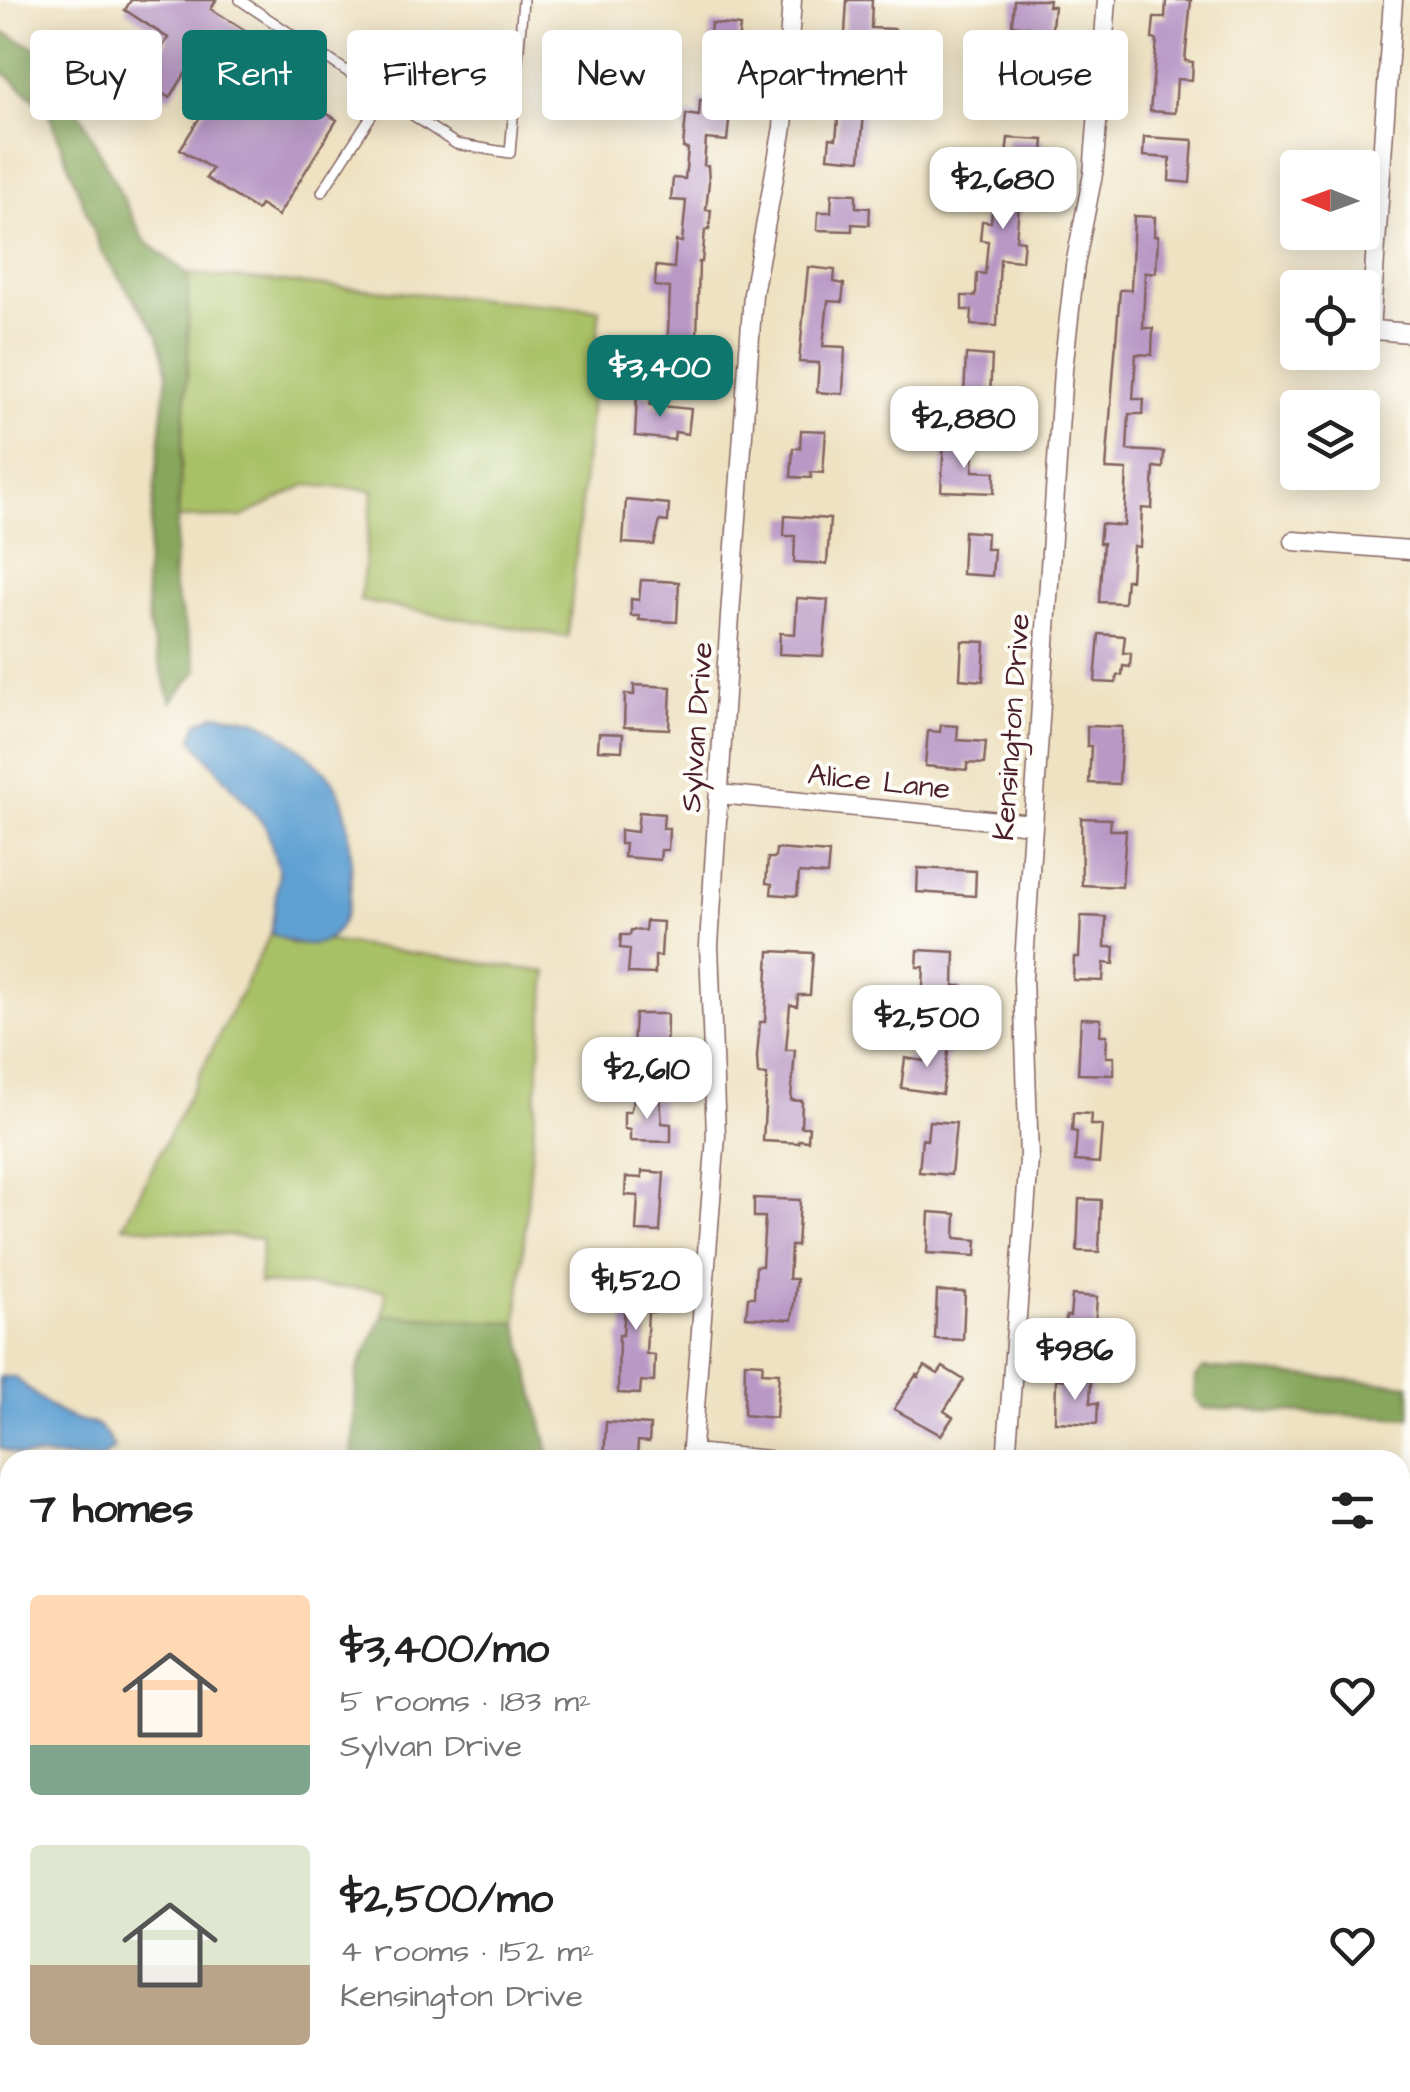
<!DOCTYPE html>
<meta charset="utf-8">
<style>
body{margin:0;font-family:"Architects Daughter",sans-serif;background:#f6f6f6;color:#222;height:100vh;display:flex;flex-direction:column;font-size:38px;white-space:nowrap}
*{box-sizing:border-box;margin:0}
p{font-size:32px;color:#767676}
.icon{flex:none;width:55px;height:55px;fill:none;stroke:currentColor;stroke-width:2;stroke-linecap:round;stroke-linejoin:round}
.map{position:relative;flex:1;overflow:hidden}
.sheet{position:absolute;left:0px;top:1450px;width:1410px;height:642px;display:flex;flex-direction:column;background:#fff;border-radius:30px 30px 0 0;box-shadow:0 5px 25px #0003}
.sheet>*{flex:none}
.top-card{position:absolute;left:30px;top:30px;width:1350px;height:90px;display:flex;gap:20px}
.needle{width:65px;rotate:271deg}
.fabs{position:absolute;left:1280px;top:150px;display:grid;gap:20px}
.fabs a{display:grid;place-items:center;width:100px;height:100px;border-radius:10px;background:#fff;box-shadow:0 5px 25px #0003;font-size:50px}
.price{position:absolute;translate:-50% -85px;padding:0 22px;border-radius:20px;background:#fff;color:#222;font-size:32px;line-height:65px;filter:drop-shadow(0 2px 5px #0008)}
.price::after{content:'';position:absolute;left:50%;top:60px;width:30px;height:22px;margin-left:-15px;background:inherit;clip-path:polygon(0 0,100% 0,50% 100%)}
.price.active{background:#0f766e;color:#fff}
ul{padding:0;list-style:none}
li{display:flex;align-items:center;gap:30px;height:250px;padding:0 30px}
li span{display:grid;place-items:center;flex:none;width:280px;height:200px;border-radius:10px;color:#555}
li>.icon{margin-inline-start:auto}
span .icon{width:120px;height:120px;fill:#fffc;stroke-width:1}
li b{font-size:42px}
h2{display:flex;justify-content:space-between;align-items:center;height:120px;padding:0 30px;font-size:42px}
.chip{padding:0 35px;border-radius:10px;background:#fff;box-shadow:0 5px 25px #0003;font-size:35px;line-height:90px}
.chip.active{background:#0f766e;color:#fff}
.map>svg:first-child{display:block}
</style>
<div class="map">
<svg width="1410" height="2092" viewBox="0 0 1410 2092">
<rect width="100%" height="100%" fill="#fdfcf7"/>
<filter id="ink" filterUnits="userSpaceOnUse"><feTurbulence type="fractalNoise" baseFrequency=".01" numOctaves="2"/><feDisplacementMap in="SourceGraphic" scale="20" xChannelSelector="R" yChannelSelector="G"/><feConvolveMatrix kernelMatrix="1 2 1 2 8 2 1 2 1" color-interpolation-filters="sRGB"/></filter>
<filter id="wash" filterUnits="userSpaceOnUse"><feTurbulence type="fractalNoise" baseFrequency=".0048" numOctaves="4" result="noise"/><feDisplacementMap in="SourceGraphic" scale="40" xChannelSelector="R" yChannelSelector="G"/><feGaussianBlur stdDeviation="2.25" result="paint"/><feColorMatrix in="noise" values="0 0 0 0 0 0 0 0 0 0 0 0 0 0 0 0 0 1.4 0 .05"/><feComposite in="paint" operator="in"/></filter>
<g filter="url(#wash)">
<rect width="100%" height="100%" fill="#eee2c2"/>
<path fill="#a9c166" stroke="#7a7048" stroke-width="2.5" d="M188,274L600,309L568,637L360,601L373,490L306,485L242,517L178,518L188,363Z
M271,933L295,945L328,941L547,972L517,1323L383,1315L386,1290L259,1283L262,1239L123,1226Z"/>
<path fill="#86a75b" stroke="#686343" stroke-width="2.5" d="M0,31L36,48L68,90L145,241L188,274V363L173,585L198,670L171,702L149,628L145,581L167,373L158,334L102,253L48,111L0,69Z
M383,1315L517,1323L551,1460H352L357,1371Z
M1204,1368L1410,1385V1418L1203,1408L1194,1398L1195,1377Z
M1400,1966L1410,1967V2092H281L282,2082H1400Z"/>
<path fill="#60a1d3" stroke="#55607f" stroke-width="2.5" d="M217,714C229,716 243,717 255,720C274,726 323,765 333,781C348,804 350,837 351,863C353,921 335,966 271,933L279,872L266,827L192,739L198,723Z
M0,1377H14C29,1388 44,1405 61,1413C88,1428 96,1413 114,1448L100,1459L20,1456L0,1448Z"/>
<g id="blocks">
<path fill="#b998c6" d="M131,0H216L211,9L296,62L281,85L337,120L278,216L260,205L257,210L206,178L212,169L180,149L232,66L202,47L170,98L142,81L168,38L125,10Z
M847,0H872L871,28L895,29L893,52L886,51L884,75H874L873,89H866L860,160L828,157L830,138L836,139L839,108L844,109L847,79L838,78L839,51H844Z
M1014,0H1049L1048,6H1054L1045,101L1017,98L1029,27L1012,25Z
M1166,0H1191L1185,61L1193,62L1192,80L1177,79L1175,113L1150,111L1157,40L1152,39L1154,18H1165Z
M711,23L740,26L736,62L708,59Z
M700,100L731,103L727,141L706,139L704,165L708,166L709,182L706,210H711L709,230H705L702,262H699L696,378L666,375L670,288L655,286L656,266L674,268L676,241L682,242L686,201L671,200L673,178L685,179L688,149L683,148L686,114L699,116Z
M1144,137L1193,140L1190,183L1169,181L1170,158L1143,156Z
M1008,138L1044,140L1042,161L1034,160L1033,182L1021,181L1016,240L1024,241L1022,261L1000,259L997,326L971,325L972,310H962V296H976L977,273L985,274L988,241L980,240L982,221L991,222L993,198L1007,199L1010,156H1006Z
M832,193L856,194V207L870,208L869,225L852,224V231L817,230L818,212H831Z
M1134,216L1155,217L1154,236H1158L1156,273L1145,272L1143,328H1153L1152,355L1136,354L1133,399H1144L1143,414H1129L1127,450L1164,452L1163,468L1154,467L1152,509L1142,508L1140,547L1133,546L1131,580H1126L1124,603L1099,602L1103,543H1099L1101,524L1124,526L1127,470L1106,469L1120,290H1131Z
M808,267L835,270L834,282L844,284L842,302L828,301L823,346L845,347L843,394L817,392L819,363L799,362Z
M966,354L992,356L989,418L963,417Z
M637,394L652,396L650,405L691,409L688,434L675,432L674,440L635,436Z
M801,430L826,431L823,473L811,472V478L791,477L793,448H800Z
M944,442L974,443L973,471L995,472L994,493L941,491Z
M626,500L669,504L668,522L660,521L654,545L623,543Z
M785,516L830,519L827,564L794,562L795,536H784Z
M964,531L987,533L986,549H994L992,576L962,574Z
M641,580L679,582L677,622L639,620L640,616H631V599L639,600Z
M797,598L828,600L823,656L779,654L780,633L795,634Z
M1099,634L1125,636L1123,653H1131L1130,667L1123,666L1122,675H1117L1116,683L1095,682Z
M962,641L985,642L983,681L960,679Z
M634,685L671,687L669,729L624,727L625,694L634,695Z
M941,725L958,726L957,740L986,742L984,764L967,763V770L925,766L928,731L940,732Z
M1087,726L1122,727L1119,784L1089,783L1091,746H1087Z
M599,733L623,734L622,751L598,750Z
M639,812L664,814L663,828H669L668,850H661L660,860L624,857L625,844H620V830L637,832Z
M1081,818L1111,819L1110,830H1126L1122,887L1082,885Z
M776,849L829,853L827,875L799,873L797,896L771,894L772,884L766,883L768,858H775Z
M918,868L976,871L975,896L917,892Z
M1081,916L1106,917L1105,947H1115L1114,964L1104,963L1103,981L1073,980L1074,957H1079Z
M646,921L663,922L661,956H655V974L628,973L630,949L620,948L621,935H630L631,930L645,931Z
M918,950L955,952L954,986H963L962,1006L922,1004L924,967H917Z
M769,951L813,953L810,995H798L797,1006L790,1005L786,1050H795L791,1100L802,1101L801,1127H809L808,1141L799,1140V1143L763,1141L767,1075L758,1074L757,1057L760,1022H765Z
M635,1014H667L666,1063H632Z
M1081,1018L1101,1019L1100,1035H1107L1106,1057H1114V1075L1078,1074Z
M928,1042L949,1045L942,1094L901,1088L905,1058L924,1061Z
M634,1098L660,1099L662,1123L671,1124V1142L630,1141V1130L624,1129V1112H630Z
M1073,1113L1091,1114L1090,1125H1102L1099,1163L1075,1161L1077,1132L1072,1131Z
M929,1121L956,1123L951,1175L919,1172L922,1139L927,1140Z
M642,1171L664,1173L660,1232L636,1231L638,1196L625,1195L626,1177L642,1178Z
M754,1198L800,1200L797,1246H791L789,1279H797L792,1320L746,1317L748,1297H754L756,1266H762L765,1217H754Z
M1079,1199L1101,1200L1099,1252L1077,1251Z
M929,1212L956,1214L955,1238L977,1240L976,1256L927,1253Z
M627,1268L654,1270V1312H648L646,1354L655,1355L654,1382L641,1381L640,1394L618,1393L619,1335H623Z
M937,1291L965,1292L963,1340L935,1339Z
M1072,1295L1097,1297L1094,1343L1064,1341L1066,1316H1070Z
M745,1362L763,1363L762,1372L779,1373L776,1418L744,1415Z
M925,1366L938,1374L943,1367L964,1380L944,1411L953,1417L941,1435L894,1409L916,1375L918,1377Z
M1056,1379L1091,1381L1090,1403H1098L1097,1424L1055,1422Z
M606,1422L650,1425L649,1442L638,1441L637,1460H604Z"/>
</g>
</g>
<g filter="url(#ink)">
<use href="#blocks" fill-opacity="0" stroke="#836360" stroke-width="2.5"/>
<g fill="none" stroke-linecap="round" stroke-linejoin="round">
<defs>
<path id="service" d="M240,0L456,144L510,153L523,0
M322,192L384,96"/>
<path id="minor" d="M1362,329L1410,333
M1370,330L1393,0
M1294,541L1410,550
M719,794L1032,824
M692,1453L769,1460
M691,1460L716,1135L709,945L730,616L753,294L783,127L792,0
M1006,1460L1029,1159L1023,978L1063,370L1075,265L1093,174L1107,0
M0,1734L6,1674
M1400,1766L1410,1762"/>
</defs>
<use href="#service" stroke="#836360" stroke-width="12"/>
<use href="#minor" stroke="#836360" stroke-width="21"/>
<use href="#service" stroke="#fff" stroke-width="9"/>
<use href="#minor" stroke="#fff" stroke-width="18"/>
</g>
</g>
<g text-anchor="middle" stroke-width="8" stroke-linejoin="round" paint-order="stroke">
<g font-size="30" fill="#4a1f2b" stroke="#fdfcf7">
<text transform="translate(696 727) rotate(-86)" y="10">Sylvan Drive</text>
<text transform="translate(1011 727) rotate(-86)" y="10">Kensington Drive</text>
<text transform="translate(879 781) rotate(6)" y="10">Alice Lane</text>
</g>
</g>
</svg>
<div class="fabs">
<a><svg class="needle" viewBox="-14 -14 28 28"><path d="M0-13l5 13h-10z" fill="#e53935"/><path d="M0 13l5-13h-10z" fill="#767676"/></svg></a>
<a><svg class="icon" aria-label="locate" viewBox="0 0 24 24"><circle cx="12" cy="12" r="6"/><path d="M12 2v4M12 18v4M2 12h4M18 12h4"/></svg></a>
<a><svg class="icon" aria-label="layers" viewBox="0 0 24 24"><path d="M12 4l9 5-9 5-9-5zM3 14l9 5 9-5"/></svg></a>
</div>
<b class="price" style="left:1003px;top:232px">$2,680</b>
<b class="price active" style="left:660px;top:420px">$3,400</b>
<b class="price" style="left:964px;top:471px">$2,880</b>
<b class="price" style="left:927px;top:1070px">$2,500</b>
<b class="price" style="left:647px;top:1122px">$2,610</b>
<b class="price" style="left:636px;top:1333px">$1,520</b>
<b class="price" style="left:1075px;top:1403px">$986</b>
<div class="top-card">
<a class="chip">Buy</a>
<a class="chip active">Rent</a>
<a class="chip">Filters</a>
<a class="chip">New</a>
<a class="chip">Apartment</a>
<a class="chip">House</a>
</div>
<section class="sheet">
<h2>7 homes<svg class="icon" aria-label="filters" viewBox="0 0 24 24"><path d="M4 7h16M4 17h16"/><circle cx="9" cy="7" r="2"/><circle cx="15" cy="17" r="2"/></svg></h2>
<ul>
<li><span style="background:linear-gradient(#ffd9b3 75%,#7fa58c 0)"><svg class="icon" aria-label="home" viewBox="0 0 24 24"><path d="M3 11l9-7 9 7M6 9v11h12V9"/></svg></span><div><b>$3,400/mo</b><p>5 rooms · 183 m²</p><p>Sylvan Drive</p></div><svg class="icon" aria-label="heart" viewBox="0 0 24 24"><path d="M12 20l-8-8c-3-5 5-10 8-4 3-6 11-1 8 4z"/></svg></li>
<li><span style="background:linear-gradient(#dfe7d0 60%,#b9a48a 0)"><svg class="icon" aria-label="home" viewBox="0 0 24 24"><path d="M3 11l9-7 9 7M6 9v11h12V9"/></svg></span><div><b>$2,500/mo</b><p>4 rooms · 152 m²</p><p>Kensington Drive</p></div><svg class="icon" aria-label="heart" viewBox="0 0 24 24"><path d="M12 20l-8-8c-3-5 5-10 8-4 3-6 11-1 8 4z"/></svg></li>
</ul>
</section>
</div>
